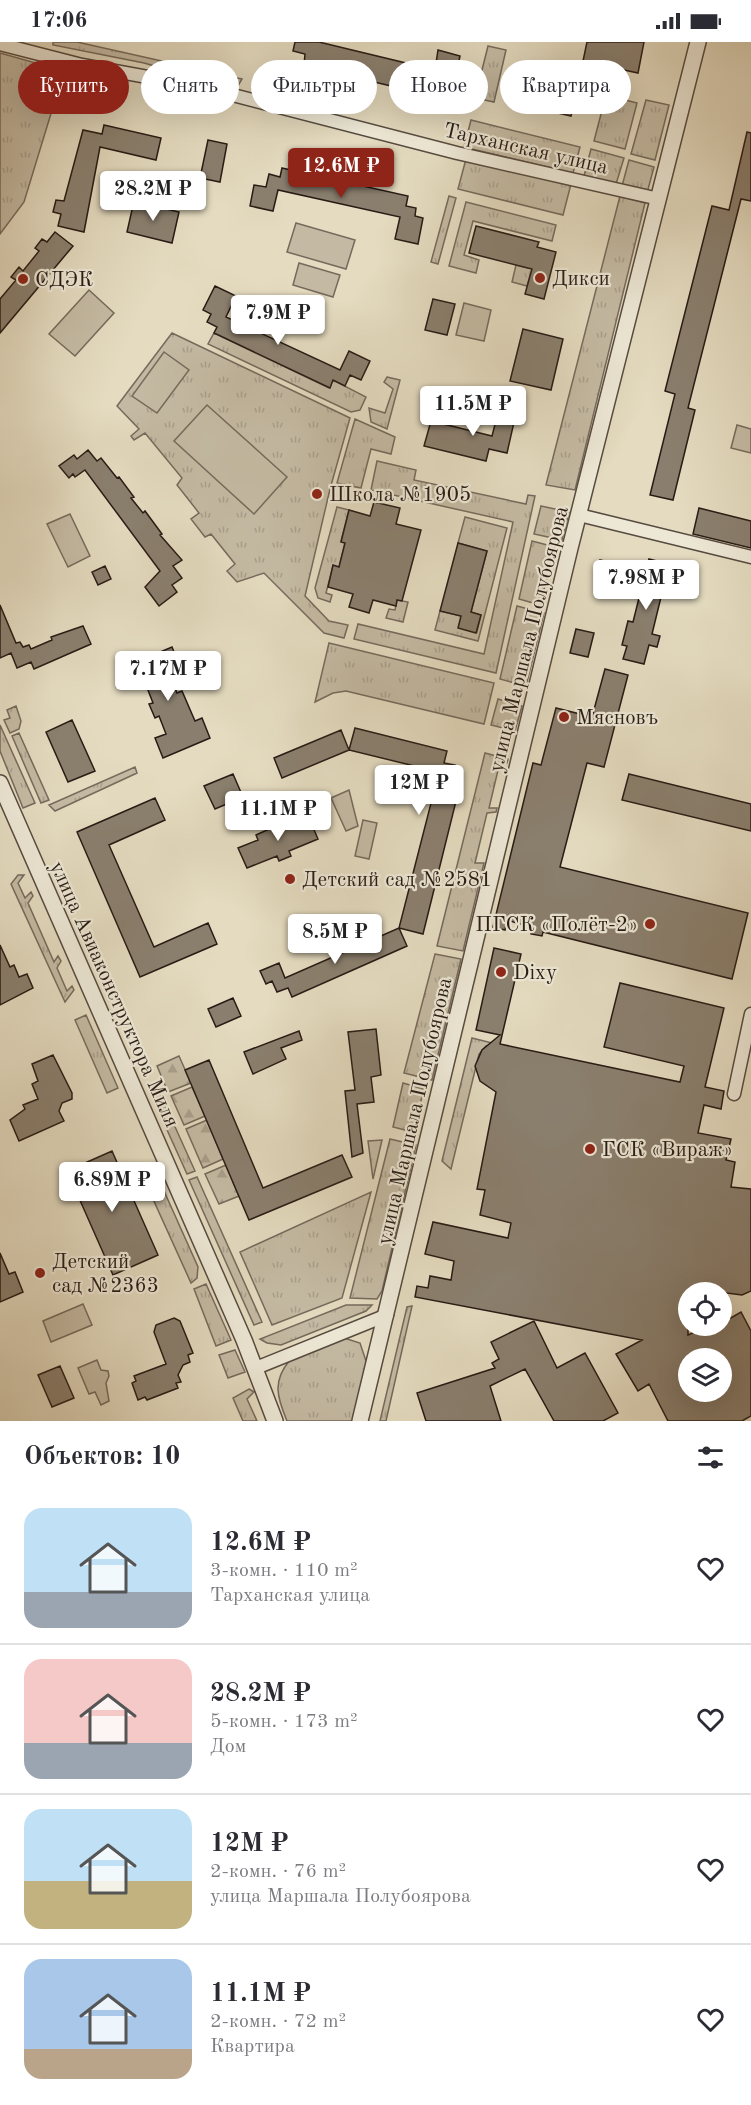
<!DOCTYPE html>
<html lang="ru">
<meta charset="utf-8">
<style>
body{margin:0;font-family:"Old Standard TT",serif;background:#f2f2f3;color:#2b2b33;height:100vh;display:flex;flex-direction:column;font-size:22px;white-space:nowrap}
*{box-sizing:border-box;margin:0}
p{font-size:20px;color:#7c7c81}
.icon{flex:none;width:33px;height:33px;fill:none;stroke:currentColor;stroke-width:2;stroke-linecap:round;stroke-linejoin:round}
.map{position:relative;height:1379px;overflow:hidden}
.drawer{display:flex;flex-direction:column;background:#fff;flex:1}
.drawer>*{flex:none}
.top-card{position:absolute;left:18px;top:18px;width:716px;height:54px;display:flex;gap:12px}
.buttons{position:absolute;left:678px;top:1240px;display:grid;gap:12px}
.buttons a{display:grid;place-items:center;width:54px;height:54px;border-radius:50%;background:#fff;box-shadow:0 6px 24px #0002;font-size:30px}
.price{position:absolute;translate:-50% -51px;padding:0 14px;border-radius:6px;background:#fff;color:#222;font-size:20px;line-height:39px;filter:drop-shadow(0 2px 3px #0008)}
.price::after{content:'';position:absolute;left:50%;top:36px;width:18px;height:14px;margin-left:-9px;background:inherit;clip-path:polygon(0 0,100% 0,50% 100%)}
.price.on{background:#8f2418;color:#fff}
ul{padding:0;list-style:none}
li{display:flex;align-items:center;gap:18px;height:150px;padding:0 24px}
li+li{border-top:2px solid #e1e1e2}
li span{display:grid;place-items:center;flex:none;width:168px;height:120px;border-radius:18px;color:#555}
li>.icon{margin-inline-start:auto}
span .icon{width:72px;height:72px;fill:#fffc;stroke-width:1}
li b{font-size:26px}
h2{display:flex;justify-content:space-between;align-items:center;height:72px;padding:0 24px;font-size:26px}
.pill{padding:0 21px;border-radius:27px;background:#fff;box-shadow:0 6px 24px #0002;font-size:21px;line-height:54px}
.pill.on{background:#8f2418;color:#fff}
.status{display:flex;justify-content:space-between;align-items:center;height:42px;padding:0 30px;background:#fff;direction:ltr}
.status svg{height:16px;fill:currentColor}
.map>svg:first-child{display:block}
</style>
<div class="status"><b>17:06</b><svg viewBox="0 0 49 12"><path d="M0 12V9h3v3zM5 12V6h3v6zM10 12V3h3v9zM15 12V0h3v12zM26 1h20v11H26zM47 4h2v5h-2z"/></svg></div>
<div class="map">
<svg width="751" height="1379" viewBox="0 0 751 1379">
<defs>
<pattern id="grass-tufts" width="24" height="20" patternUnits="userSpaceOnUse" patternTransform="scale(1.5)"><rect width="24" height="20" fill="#c4baa3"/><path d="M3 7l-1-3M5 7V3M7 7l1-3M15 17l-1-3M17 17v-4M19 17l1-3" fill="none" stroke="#a89f8b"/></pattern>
<pattern id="forest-firs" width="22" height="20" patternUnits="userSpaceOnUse" patternTransform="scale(1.5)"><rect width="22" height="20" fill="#c4baa3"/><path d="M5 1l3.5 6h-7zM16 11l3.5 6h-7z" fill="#a89f8b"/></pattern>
</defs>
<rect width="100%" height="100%" fill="#e4dbc0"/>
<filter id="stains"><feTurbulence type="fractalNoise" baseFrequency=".00333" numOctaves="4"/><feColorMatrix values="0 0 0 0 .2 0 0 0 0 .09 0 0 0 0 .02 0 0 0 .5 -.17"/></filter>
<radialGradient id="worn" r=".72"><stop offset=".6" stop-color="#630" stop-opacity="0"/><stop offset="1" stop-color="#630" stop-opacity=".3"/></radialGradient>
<path fill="url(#grass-tufts)" stroke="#766a5c" stroke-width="1.5" d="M53,0H77L242,37L236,47L144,21L53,3Z
M488,4L506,8L494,60L475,56Z
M0,11L64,29L24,160L0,192Z
M606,53L637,61L625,107L594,99Z
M646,58L669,63L655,118L631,112Z
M471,78L580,105L573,131L464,105Z
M591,107L624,116L616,142L584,134Z
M466,117L571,142L563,173L458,147Z
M629,118L654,125L647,151L622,144Z
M449,154L456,156L438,222L431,220Z
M620,154L645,161L575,448L546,443Z
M466,160L556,183L552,199L473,179L464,213L479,218L476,231L449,224Z
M516,223L532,227L527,244L512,240Z
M172,291L350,376L330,447L305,554L329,579L348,583L344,596L324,591L264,531L237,540L227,529L235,522L211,492L205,495L191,477L199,471L177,443L182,436L145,391L134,398L131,394L139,387L117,364Z
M214,291L329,346L333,338L366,355L360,368L351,370L208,302Z
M387,335L400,338L387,387L371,380L369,366L385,371L393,347L384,340Z
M355,377L395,395L391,412L371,407L361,446L337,441Z
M377,419L416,428L414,438L526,462L528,453L535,454L496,631L354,597L358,582L484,612L513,480L371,448Z
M541,464L569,470L562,498L534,492Z
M337,465L349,468L341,499L345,501L339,525L333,524L326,551L332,553L330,560L318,556L315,546Z
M465,475L507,486L478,599L435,588L440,569L461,574L477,590L481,573L471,570L487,509L458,501Z
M532,499L555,505L540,563L519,557Z
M397,558L408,560L403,580L386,576L389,567L395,568Z
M517,564L544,571L526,644L500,637Z
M329,601L494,641L484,682L346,649L333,651L315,660Z
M498,657L522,664L515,689L491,683Z
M16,664L21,679L19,687L10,691L4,678L10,676L7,668Z
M0,683L35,761L23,766L0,709Z
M19,691L49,758L41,761L12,694Z
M485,711L508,717L507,721L499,724L489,766H497L496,770L487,771L475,821H484L463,909L437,904Z
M135,725L137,731L55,769L49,763Z
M18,833H24L18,841L25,856L31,850L33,854L28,861L54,920L58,914L61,919L57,926L67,949L72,944L74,948L65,960L11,842Z
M435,912L461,917L432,1038L404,1031Z
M86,973L118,1046L107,1051L75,978Z
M472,996L500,1003L486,1004L479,1012L451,1127L442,1119Z
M403,1041L424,1047L413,1090L393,1085Z
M157,1045L195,1129L187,1132L149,1048Z
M390,1097L416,1103L382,1249L377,1257L350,1256Z
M382,1098L373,1137L368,1099Z
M197,1135L262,1280L254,1283L189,1138Z
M160,1140L198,1225L197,1236L191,1241L148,1146Z
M371,1150L342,1256L272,1283L240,1210Z
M206,1242L231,1298L216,1304L194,1247Z
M346,1263H372L366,1269L281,1303L267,1301L260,1297Z
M412,1264L386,1379H380L407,1265Z
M344,1296L360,1301L367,1322L354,1379H287C277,1355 272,1339 290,1318Z
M235,1308L245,1330L228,1336L219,1313Z
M249,1347L254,1350L247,1357L257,1379H243L233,1356Z"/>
<path fill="url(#forest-firs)" stroke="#766a5c" stroke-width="1.5" d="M179,1014L191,1041L168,1050L157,1024Z
M192,1045L205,1074L184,1083L171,1054Z
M207,1078L223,1117L203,1126L186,1087Z
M226,1123L239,1154L219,1162L205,1132Z"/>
<path fill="#c4baa3" stroke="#766a5c" stroke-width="1.5" d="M296,181L355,198L346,227L287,210Z
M299,221L340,233L333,255L293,243Z
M89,248L114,271L75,314L49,292Z
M464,261L491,268L484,299L456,293Z
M164,310L189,328L157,371L132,354Z
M207,363L287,435L254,472L174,399Z
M737,383L751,387V411L731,406Z
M70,472L90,514L68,525L47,482Z
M349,748L358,784L346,789L331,756Z
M363,778L377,781L369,817L355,814Z
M83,1262L92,1283L51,1300L43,1279Z
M97,1318L101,1328L108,1329L109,1334L106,1341L109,1359L101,1363L95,1350L89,1352L78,1326Z"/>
<path fill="#8a7f6e" stroke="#281b15" stroke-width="1.5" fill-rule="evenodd" d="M295,0H319L431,27L433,21H436L438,8L460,14L456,33L445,30L440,45L426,40L424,52L304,23L305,12L293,9Z
M587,0H644L638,31L583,19Z
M518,33L578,47L571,74L511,60Z
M104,83L161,96L156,118L100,105L84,190L58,184L61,172L53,170L56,158L64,159L83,88L102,92Z
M747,90L751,91V159L741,157L688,366L695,368L673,458L650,453L675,352L665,349L712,164L729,168Z
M208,98L227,102L220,140L200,136Z
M282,126L408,154L406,164L416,166L415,174L423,176L418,202L395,197L400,175L278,148L273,169L250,164L254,143L266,145L269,132L280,135Z
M134,159L179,170L172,201L127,190Z
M476,184L539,200L537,205L556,210L544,257L525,252L532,227L469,211Z
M55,190L73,204L0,291V257L16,238L11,235L19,225L23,229L39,209L35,206L42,197L47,200Z
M215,244L236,254L226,275L340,328L349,309L370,319L361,338L350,333L345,344L333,338L330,346L214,291L217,285L207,280L211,272L203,268Z
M433,257L455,262L447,293L425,288Z
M523,287L563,297L551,348L510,339Z
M500,363L517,367L507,411L489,407L486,419L424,404L431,379L492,394Z
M88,408L97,419L101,416L117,436L119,435L134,455L131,456L143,471L145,469L162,492L160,493L182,518L173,524L182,536L172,543L177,550L159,564L145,545L160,529L85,428L75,435L73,432L69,436L59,424L74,413L77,417Z
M374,460L400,466L396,482L421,488L402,559L397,558L396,564L373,558L369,571L349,565L353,552L328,545L333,523L339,525L345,501L341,500L349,468L370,474Z
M699,466L751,479V506L693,492Z
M458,501L487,509L471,570L481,573L476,591L458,586L461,574L440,569Z
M649,517L669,522L665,540L673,542L670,553L662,551L652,592L660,594L657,605L649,603L644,622L623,617L627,604L622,603L628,579L633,580L640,552L635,551L641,527L646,528Z
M600,518L614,521L610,537L596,533Z
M105,524L111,537L98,543L92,530Z
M0,563L16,601L20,600L23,605L29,603L31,607L52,598L51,595L83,584L91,602L34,627L31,620L17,626L11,611L0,616Z
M576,587L594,591L588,615L570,611Z
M172,605L181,627L169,632L177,651L182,649L195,679L202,676L210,696L163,716L155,696L166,692L159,674L155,676L149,662L153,661L146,643L134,647L125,625Z
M605,627L628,633L604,725L587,721L560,825L748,871L732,937L543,890L542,894L531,892L532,886L507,878L505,888L493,885L533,721L541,723L556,666L592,675Z
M72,678L95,729L68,740L46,690Z
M355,686L447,709L444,721L455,723L451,737L461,739L423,892L399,886L439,730L349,708Z
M341,688L349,708L282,736L274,716Z
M233,732L243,755L215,767L204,744Z
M629,732L751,762V789L622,758Z
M155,756L165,778L109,803L154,905L208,881L217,902L140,935L77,790Z
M309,776L318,797L289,809L291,814L279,819L277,814L247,826L238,806L258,798L256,793L287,779L289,784Z
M399,886L407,904L292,955L288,946L277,950L272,939L266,942L260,929L279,921L285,936Z
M0,903L10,925L14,923L19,935L27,932L33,946L0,963Z
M494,906L521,912L500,1002L680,1040L684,1024L604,1005L620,941L724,966L705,1045L724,1049L721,1067L704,1063L698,1091L731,1097L726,1118L735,1120L731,1145L751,1147V1249L742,1253L711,1249L688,1251V1293L708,1284H722V1281L741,1270L751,1289V1374L742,1379H668L649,1342L638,1349L616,1312L642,1298L415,1255L417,1244L428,1246L430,1234L451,1238L454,1219L425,1212L433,1180L508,1196L511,1181L480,1173L485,1148L477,1147L496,1050L480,1039L475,1024L482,1008L500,993L476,988ZM688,1317H722V1350H688Z
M233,956L241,974L216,985L208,967Z
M376,987L381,1033L371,1035L374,1060L357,1062L363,1111L352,1115L345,1049L355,1048L348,990Z
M299,989L302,998L281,1006L286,1017L253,1032L244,1010Z
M53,1013L72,1051V1057L62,1061L59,1069L64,1079L19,1099L10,1078L25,1067L23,1063L38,1057L32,1042L38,1039L32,1022Z
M209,1018L263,1146L342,1113L352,1135L249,1178L185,1028Z
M112,1109L158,1213L113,1233L67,1129Z
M0,1211L9,1232L15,1230L23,1250L0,1260Z
M174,1276L180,1279L193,1311L188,1313L190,1320L183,1323L178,1333L181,1340L176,1341L178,1346L147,1358L145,1355L138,1358L132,1341L136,1339L134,1334L166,1322L154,1290L156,1283Z
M534,1279L557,1326L585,1311L618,1371L603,1379H554L525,1327L490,1344L501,1379H426L417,1351L495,1326L492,1321L499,1317L491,1300Z
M60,1324L74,1356L52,1365L38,1333Z"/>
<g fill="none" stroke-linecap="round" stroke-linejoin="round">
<defs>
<path id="minor" d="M0,2L82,23L202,45L457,111L659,157
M579,473L751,515
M734,1052L751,972
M256,1326L387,1273"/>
<path id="tertiary" d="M0,741L244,1298L275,1379
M360,1379L570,506L698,0"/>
</defs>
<use href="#minor" stroke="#574b40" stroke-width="15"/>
<use href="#tertiary" stroke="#574b40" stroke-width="18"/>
<use href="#minor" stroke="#ede8d6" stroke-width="12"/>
<use href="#tertiary" stroke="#ede8d6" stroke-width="15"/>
</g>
<g fill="#8f2418" stroke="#ede8d6" stroke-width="2">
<circle cx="540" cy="236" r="6"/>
<circle cx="23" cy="237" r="6"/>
<circle cx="317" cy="452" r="6"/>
<circle cx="564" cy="675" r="6"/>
<circle cx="290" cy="837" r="6"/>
<circle cx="650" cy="882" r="6"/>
<circle cx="501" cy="930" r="6"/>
<circle cx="590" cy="1107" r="6"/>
<circle cx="40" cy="1231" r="6"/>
</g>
<g text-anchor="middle" stroke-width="4.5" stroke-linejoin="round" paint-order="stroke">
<g font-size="21" fill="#281b15" stroke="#ede8d6">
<text transform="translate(526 106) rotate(13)" y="7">Тарханская улица</text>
<text transform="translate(528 597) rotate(-76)" y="7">улица Маршала Полубоярова</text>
<text transform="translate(115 952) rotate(66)" y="7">улица Авиаконструктора Миля</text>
<text transform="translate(414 1069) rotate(-77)" y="7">улица Маршала Полубоярова</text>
</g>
<g font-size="21" fill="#281b15" stroke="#ede8d6" text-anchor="start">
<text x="552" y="243">Дикси</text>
<text x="35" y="244">СДЭК</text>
<text x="329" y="459">Школа №1905</text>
<text x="576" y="682">Мясновъ</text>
<text x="302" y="844">Детский сад №2581</text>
<text x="638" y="889" text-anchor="end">ПГСК «Полёт-2»</text>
<text x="513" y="937">Dixy</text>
<text x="602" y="1114">ГСК «Вираж»</text>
<text x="52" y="1226">Детский<tspan x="52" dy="24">сад №2363</tspan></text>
</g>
</g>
<rect width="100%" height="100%" filter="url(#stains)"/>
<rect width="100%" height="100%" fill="url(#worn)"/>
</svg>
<div class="buttons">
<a><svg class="icon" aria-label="locate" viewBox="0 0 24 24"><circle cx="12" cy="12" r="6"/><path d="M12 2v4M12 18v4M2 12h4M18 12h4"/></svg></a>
<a><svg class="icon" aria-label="layers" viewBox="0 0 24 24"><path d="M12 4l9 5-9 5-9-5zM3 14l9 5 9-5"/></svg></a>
</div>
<b class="price on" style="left:341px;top:157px">12.6M ₽</b>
<b class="price" style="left:153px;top:180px">28.2M ₽</b>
<b class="price" style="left:278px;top:304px">7.9M ₽</b>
<b class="price" style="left:473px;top:395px">11.5M ₽</b>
<b class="price" style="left:646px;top:569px">7.98M ₽</b>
<b class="price" style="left:168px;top:660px">7.17M ₽</b>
<b class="price" style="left:419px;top:774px">12M ₽</b>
<b class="price" style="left:278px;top:800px">11.1M ₽</b>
<b class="price" style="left:335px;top:923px">8.5M ₽</b>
<b class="price" style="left:112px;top:1171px">6.89M ₽</b>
<div class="top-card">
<a class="pill on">Купить</a>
<a class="pill">Снять</a>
<a class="pill">Фильтры</a>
<a class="pill">Новое</a>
<a class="pill">Квартира</a>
</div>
</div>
<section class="drawer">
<h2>Объектов: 10<svg class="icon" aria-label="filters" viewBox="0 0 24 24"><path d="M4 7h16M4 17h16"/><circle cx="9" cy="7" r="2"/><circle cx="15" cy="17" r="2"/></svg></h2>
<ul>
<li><span style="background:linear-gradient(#bfe0f5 70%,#9aa5b1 0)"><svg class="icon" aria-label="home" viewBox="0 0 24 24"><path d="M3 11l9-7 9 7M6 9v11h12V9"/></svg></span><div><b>12.6M ₽</b><p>3-комн. · 110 m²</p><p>Тарханская улица</p></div><svg class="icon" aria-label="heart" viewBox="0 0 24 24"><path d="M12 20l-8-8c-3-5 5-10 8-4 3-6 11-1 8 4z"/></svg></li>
<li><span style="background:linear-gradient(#f6c9c9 70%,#9aa5b1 0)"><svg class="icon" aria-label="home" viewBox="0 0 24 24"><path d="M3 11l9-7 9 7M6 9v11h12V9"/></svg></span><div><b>28.2M ₽</b><p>5-комн. · 173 m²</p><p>Дом</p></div><svg class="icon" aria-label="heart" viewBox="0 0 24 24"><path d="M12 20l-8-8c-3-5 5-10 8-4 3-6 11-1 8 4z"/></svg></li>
<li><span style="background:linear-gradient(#bfe0f5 60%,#c2b280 0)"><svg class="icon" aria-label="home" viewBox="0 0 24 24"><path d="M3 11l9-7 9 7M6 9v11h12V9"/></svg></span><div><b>12M ₽</b><p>2-комн. · 76 m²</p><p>улица Маршала Полубоярова</p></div><svg class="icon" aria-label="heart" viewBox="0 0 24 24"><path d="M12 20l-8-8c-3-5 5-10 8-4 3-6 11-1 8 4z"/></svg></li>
<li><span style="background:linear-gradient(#a9c7e8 75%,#b9a48a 0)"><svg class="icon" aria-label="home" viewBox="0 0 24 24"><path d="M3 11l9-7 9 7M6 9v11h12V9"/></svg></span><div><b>11.1M ₽</b><p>2-комн. · 72 m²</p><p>Квартира</p></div><svg class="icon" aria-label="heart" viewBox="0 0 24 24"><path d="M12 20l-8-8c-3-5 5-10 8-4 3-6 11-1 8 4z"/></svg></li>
</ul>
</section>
